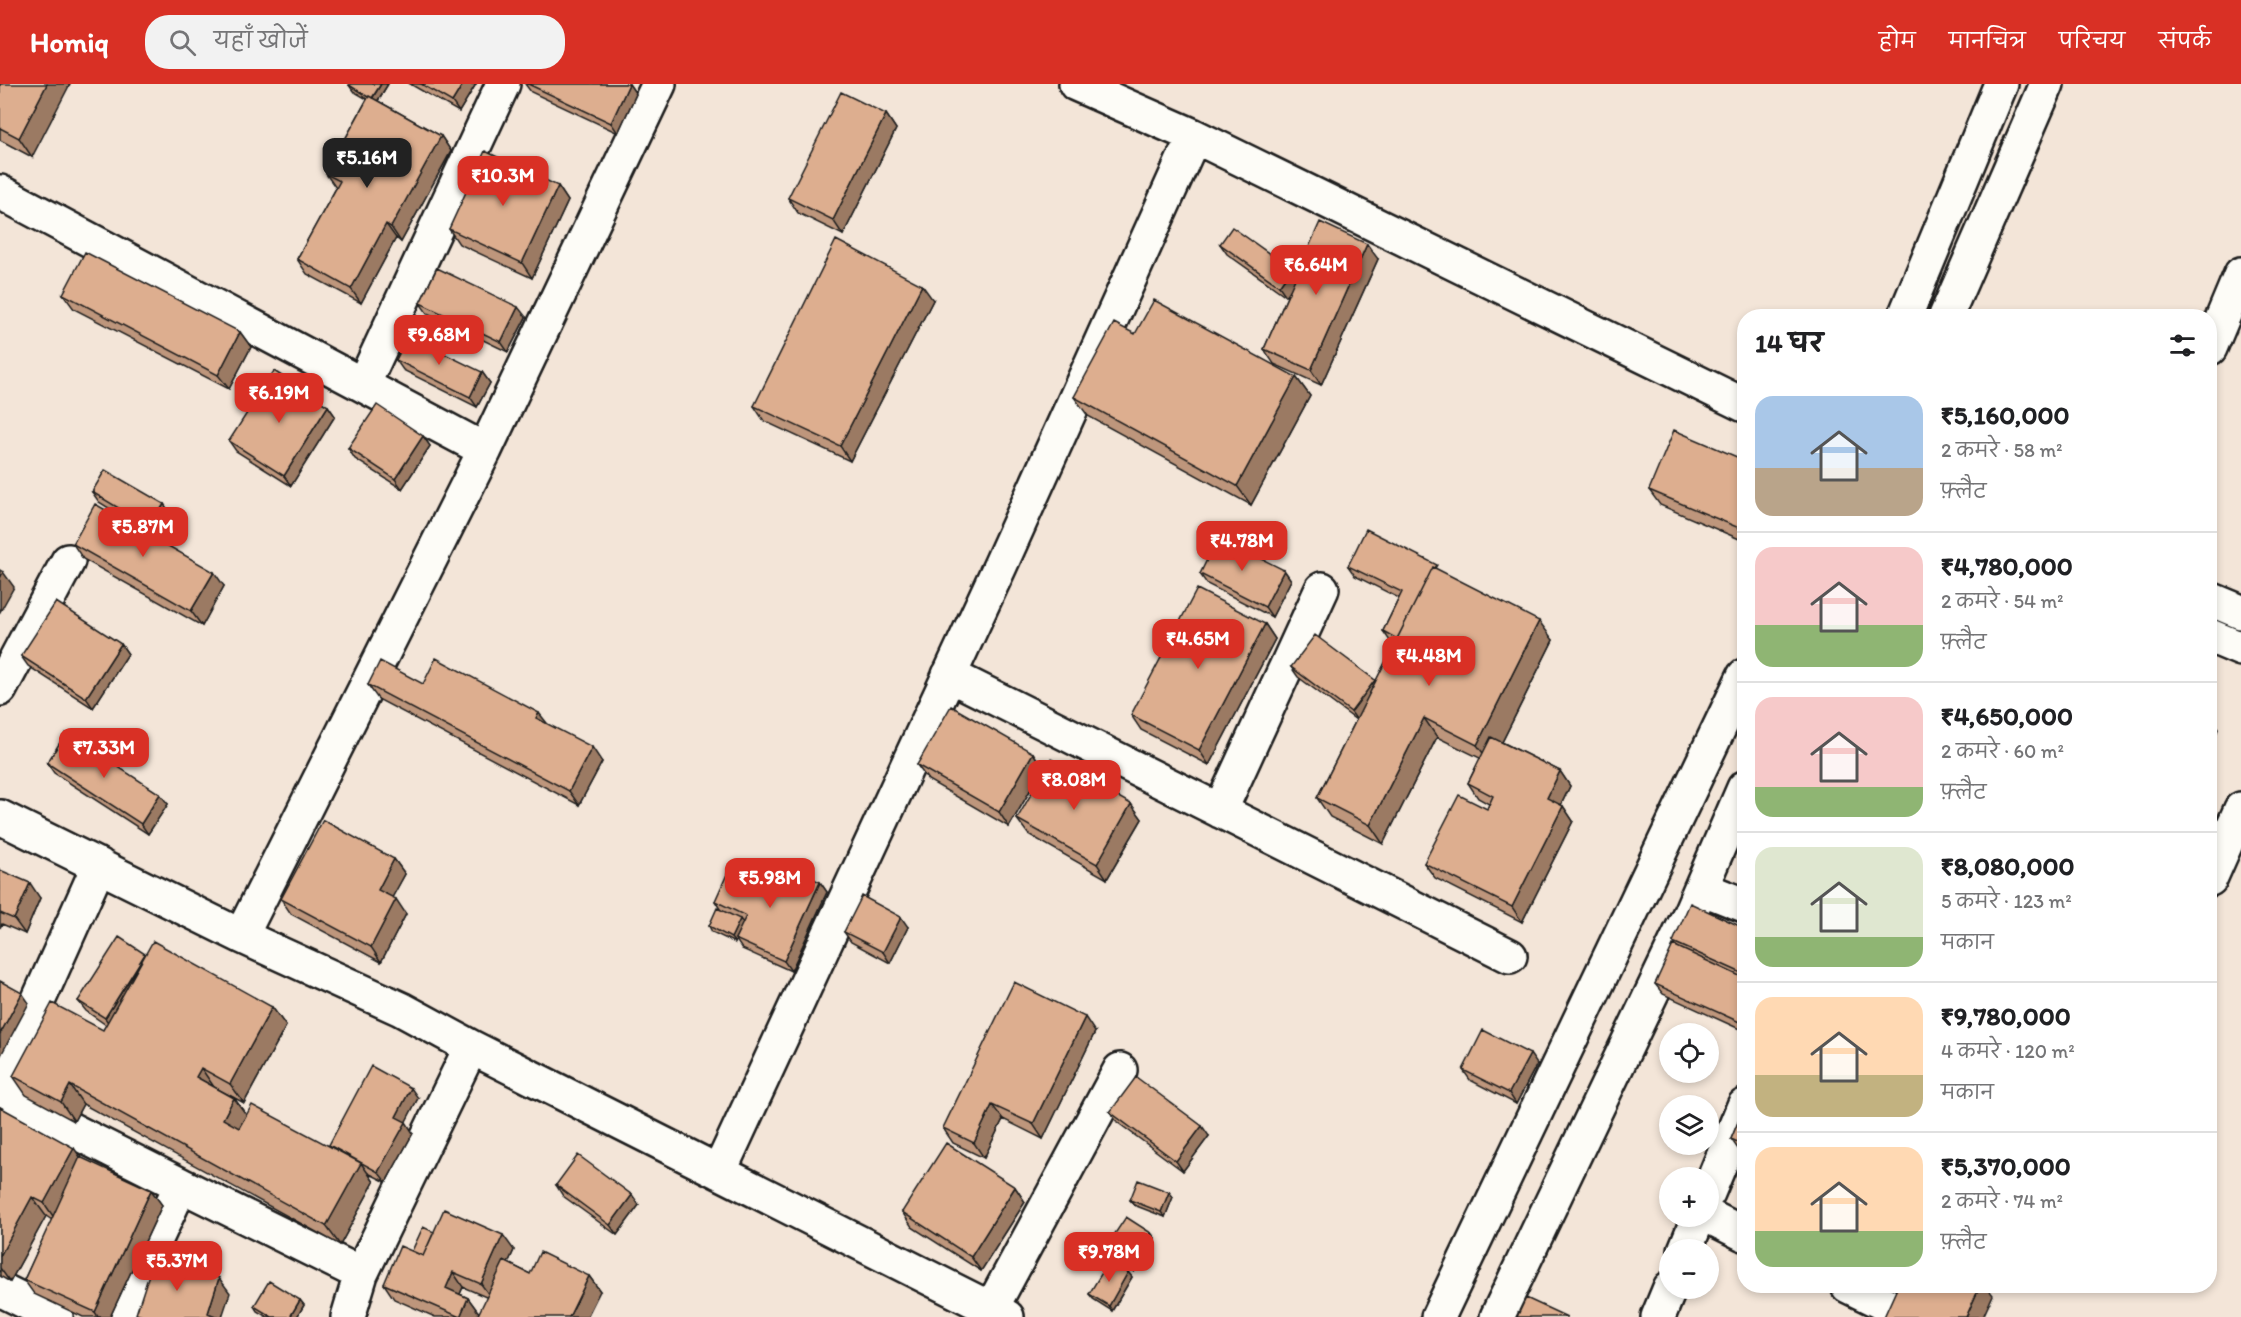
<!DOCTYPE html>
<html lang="hi">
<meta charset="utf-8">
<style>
body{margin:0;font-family:Itim,"Playpen Sans Deva",sans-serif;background:#f2f2f2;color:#202124;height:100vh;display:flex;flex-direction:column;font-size:22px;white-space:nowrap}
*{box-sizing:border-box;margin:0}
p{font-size:20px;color:#757577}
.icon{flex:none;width:33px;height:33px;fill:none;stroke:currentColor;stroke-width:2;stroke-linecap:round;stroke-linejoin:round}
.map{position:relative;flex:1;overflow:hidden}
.drawer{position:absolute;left:1737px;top:225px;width:480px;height:984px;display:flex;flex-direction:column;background:#fff;border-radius:24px;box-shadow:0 3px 9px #0003}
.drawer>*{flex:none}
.fabs{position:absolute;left:1659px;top:939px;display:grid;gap:12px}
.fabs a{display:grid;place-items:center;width:60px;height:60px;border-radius:50%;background:#fff;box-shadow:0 3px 9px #0003;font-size:30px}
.price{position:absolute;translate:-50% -51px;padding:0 14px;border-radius:12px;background:#d93025;color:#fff;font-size:20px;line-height:39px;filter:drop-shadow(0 2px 3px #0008)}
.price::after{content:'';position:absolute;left:50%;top:36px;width:18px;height:14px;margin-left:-9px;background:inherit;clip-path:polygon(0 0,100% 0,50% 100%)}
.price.selected{background:#222;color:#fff}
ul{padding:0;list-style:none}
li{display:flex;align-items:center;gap:18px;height:150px;padding:0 18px}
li+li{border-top:2px solid #e0e0e0}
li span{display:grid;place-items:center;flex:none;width:168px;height:120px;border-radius:18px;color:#555}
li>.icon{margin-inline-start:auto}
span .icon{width:72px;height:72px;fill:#fffc;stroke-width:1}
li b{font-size:26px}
h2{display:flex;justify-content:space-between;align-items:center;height:72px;padding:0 18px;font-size:26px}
header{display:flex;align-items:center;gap:36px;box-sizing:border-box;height:84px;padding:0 30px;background:#d93025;color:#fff}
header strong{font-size:28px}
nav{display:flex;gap:33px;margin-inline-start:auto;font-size:21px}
.search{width:420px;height:54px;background:#f2f2f2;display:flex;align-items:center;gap:15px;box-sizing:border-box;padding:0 21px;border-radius:24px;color:#757577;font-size:22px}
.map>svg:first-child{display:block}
</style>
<header>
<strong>Homiq</strong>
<div class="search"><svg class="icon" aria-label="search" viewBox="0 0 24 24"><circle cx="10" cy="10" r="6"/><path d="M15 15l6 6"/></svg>यहाँ खोजें</div>
<nav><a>होम</a><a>मानचित्र</a><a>परिचय</a><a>संपर्क</a></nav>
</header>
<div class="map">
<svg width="2241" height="1233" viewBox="0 0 2241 1233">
<rect width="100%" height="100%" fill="#f3e5d8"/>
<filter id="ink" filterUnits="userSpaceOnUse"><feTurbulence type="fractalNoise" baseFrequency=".0167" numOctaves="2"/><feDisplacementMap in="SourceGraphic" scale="12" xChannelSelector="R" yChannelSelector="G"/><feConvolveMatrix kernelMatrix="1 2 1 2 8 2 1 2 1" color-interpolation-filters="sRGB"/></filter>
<g filter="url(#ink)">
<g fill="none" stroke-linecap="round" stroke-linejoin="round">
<defs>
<path id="minor" d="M1194,52L1744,321
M0,108L485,366L241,852
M1905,232L2001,0
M1946,232L2047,0
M2210,264L2241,190
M363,301L503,0
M485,366L659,0
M2210,515L2241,528
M2210,552L2241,565
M949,591L1510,872
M0,605L68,477
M1220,727L1322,505
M0,733L241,852L401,925L471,963L361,1190L348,1233
M2210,795L2241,725
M1701,804L1744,821
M471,963L1007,1233
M0,1002L99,781
M0,1010L181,1101
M719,1088L1000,482L1194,52L1076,0
M1708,1109L1744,1022
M1708,1132L1744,1150
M1685,1166L1699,1132
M1848,1202L1893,1224L1889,1233
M0,1205L56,1233
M991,1225L1120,986
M120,1233L181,1101L361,1190
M1438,1233L1744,592
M1497,1233L1690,829L1744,704
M1658,1233L1670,1204"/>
</defs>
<use href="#minor" stroke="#1c1c1c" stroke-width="38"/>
<use href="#minor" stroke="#fdfcf7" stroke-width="33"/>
</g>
<path fill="#be967b" stroke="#1c1c1c" stroke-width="1.5" d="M0,0L32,73L0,56Z
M350,0H388L378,17L441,52L451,67L401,158L396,154L361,219L307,190L297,175L336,104L326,90L367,15L353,7L349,1Z
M410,0H476L459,28Z
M525,0H629L636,10L618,49L531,8Z
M886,30L896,45L843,151L798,129L788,114Z
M558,102L568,117L532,194L459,160L449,145Z
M1220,160L1296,192L1378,175L1321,301L1274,280L1264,265L1289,208L1286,212L1227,170Z
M63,210L240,248L251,263L229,305L74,225Z
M933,216L850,377L764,337L754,322Z
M420,219L526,233L508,268L427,229Z
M1135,250L1296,293L1310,312L1251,421L1088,332L1074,313Z
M396,276L482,288L490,299L477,323L403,286Z
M328,322L335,332L291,402L236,367L229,357Z
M423,352L430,362L402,405L355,375L348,364Z
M1744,376V457L1660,421L1649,406Z
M92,408L164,420L171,431L157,454L99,418Z
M73,460L224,502L202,542L83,475Z
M1348,482L1441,488L1553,556L1502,658L1560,687L1570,702L1561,721L1563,722L1573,737L1522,838L1435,794L1424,779L1487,725L1489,720L1478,714L1468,699L1480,674L1437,653L1383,760L1330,733L1317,714L1356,636L1298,593L1291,583L1376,597L1395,560L1390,557L1383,547L1399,514L1355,492Z
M1284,486L1291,496L1272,533L1207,500L1200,490Z
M1265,540L1275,555L1209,681L1141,646L1131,631Z
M121,560L128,570L93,624L28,582L21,572Z
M423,600L547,640L602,678L579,721L378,615L368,601Z
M1033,669L1043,684L1009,743L928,696L917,681Z
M47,679L168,720L148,750L54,689Z
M1131,720L1142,735L1107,795L1028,750L1017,735Z
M394,775L405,790L392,813L406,830L381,878L291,830L281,815Z
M0,786L40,814L25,850L2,840L0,844Z
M820,798L827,808L791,887L742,865L736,856L735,859L712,848L709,842L720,825L715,817Z
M908,843L890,879L851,858L844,848Z
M1744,844V947L1663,910L1655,900L1677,863L1673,858Z
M145,870L272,923L286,942L244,1019L214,1003L234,1014L246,1031L329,1062L418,1014L405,1038L413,1049L386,1098L368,1089L374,1098L340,1161L83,1020L74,1037L26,1011L13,992L103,946L106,941L86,927L78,917Z
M1095,948L1043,1055L1003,1035L984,1074L953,1059L943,1044Z
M1537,980L1516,1020L1470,996L1463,986Z
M0,1023L80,1074L151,1106L162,1121L110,1233H83L34,1210L24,1196L52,1136L46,1132L10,1198L0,1192Z
M1744,1024V1068L1738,1065L1731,1055Z
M1110,1028L1209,1052L1183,1087L1117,1038Z
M556,1101L632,1111L639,1121L617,1151L563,1112Z
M1015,1103L1025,1118L981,1187L912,1143L902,1128Z
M1169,1108L1173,1113L1165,1133L1134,1121L1130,1116Z
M434,1148L514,1166L508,1179L530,1190L589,1192L600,1207L486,1213L463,1203L460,1210L468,1214L479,1229L477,1233H435L394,1215L384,1200L412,1167Z
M1151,1149L1155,1154L1134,1188L1108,1172L1104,1166Z
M1128,1188L1132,1193L1112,1227L1093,1215L1089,1210Z
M300,1216L304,1221L297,1233H267L257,1227L254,1222Z"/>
<path fill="#9b7a64" stroke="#1c1c1c" stroke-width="1.5" d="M47,0H70L32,73L19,54Z
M381,0H388L375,21L372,15Z
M463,0H476L459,28L452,18Z
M629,0L636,10L618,49L611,39Z
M886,30L896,45L843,151L833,136Z
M441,52L451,67L401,158L391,143Z
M558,102L568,117L532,194L522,179Z
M386,140L396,154L361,219L351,205Z
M1367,160L1378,175L1321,301L1311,286Z
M1291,185L1298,195L1286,212L1279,202Z
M922,201L933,216L850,377L840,362Z
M518,223L526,233L508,268L501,258Z
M240,248L251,263L229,305L218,291Z
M482,288L490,299L477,323L470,313Z
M1296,293L1310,312L1251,421L1237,402Z
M328,322L335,332L291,402L284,392Z
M423,352L430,362L402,405L395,395Z
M164,420L171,431L157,454L150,443Z
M1744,430V452L1739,444Z
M1284,486L1291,496L1272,533L1265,523Z
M3,488L14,503L0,528V494Z
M214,488L224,502L202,542L191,527Z
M1539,537L1553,556L1491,680L1477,661Z
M1265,540L1275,555L1209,681L1199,666Z
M121,560L128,570L93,624L86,614Z
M1375,596L1382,606L1358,638L1351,628Z
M539,629L550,643L536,634Z
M1424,634L1437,653L1383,760L1370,741Z
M2210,634L2218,645L2210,666Z
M592,663L602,678L579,721L569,707Z
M1033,669L1043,684L1009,743L999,728Z
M1560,687L1570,702L1557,729L1547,714Z
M160,710L168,720L148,750L141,740Z
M1131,720L1142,735L1107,795L1097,780Z
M1563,722L1573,737L1522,838L1512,823Z
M394,775L405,790L388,821L378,806Z
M820,798L827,808L791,887L784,877Z
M30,799L40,814L25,850L14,835Z
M396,815L406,830L381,878L371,863Z
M901,833L908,843L890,879L883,868Z
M740,835L744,840L735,855L736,856L735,859L731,854Z
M146,870L112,944L105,934Z
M22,909L29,919L0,973V950Z
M272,923L286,942L244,1019L230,1000Z
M1085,933L1095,948L1043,1055L1033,1040Z
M1530,970L1537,980L1516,1020L1509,1009Z
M201,984L214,1003L196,993Z
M70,1001L83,1020L74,1037L61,1018Z
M411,1004L418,1014L403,1043L396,1033Z
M234,1014L248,1033L236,1054L223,1035Z
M992,1021L1003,1035L984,1074L974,1059Z
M406,1038L413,1049L386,1098L378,1088Z
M1202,1042L1209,1052L1183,1087L1176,1077Z
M74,1064L87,1083L57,1138L44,1119Z
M361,1079L374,1098L340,1161L326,1142Z
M1015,1103L1025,1118L981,1187L971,1173Z
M151,1106L162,1121L110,1233H98L95,1228Z
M1169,1108L1173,1113L1165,1133L1161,1128Z
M632,1111L639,1121L617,1151L610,1141Z
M32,1113L46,1132L10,1198L0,1184V1172Z
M1151,1149L1155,1154L1134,1188L1130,1183Z
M503,1151L514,1166L492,1215L481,1200Z
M453,1188L463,1203L456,1219L446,1204Z
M1128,1188L1132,1193L1112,1227L1109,1222Z
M589,1192L600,1207L587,1233H569Z
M219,1194L230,1209L222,1233H210L208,1229Z
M1980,1202H1986L1993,1211L1983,1233H1966Z
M468,1214L479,1229L477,1233H460Z
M300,1216L304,1221L297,1233H290Z"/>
<path fill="#ddae8f" stroke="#1c1c1c" stroke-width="1.5" d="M0,0H47L19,54L0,44Z
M350,0H381L372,14L369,12L368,13L349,1Z
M421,0H463L452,18Z
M528,0H629L611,39Z
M841,8L886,30L833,136L788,114Z
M369,12L441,52L391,143L386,140L351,205L297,175L340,97L326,90Z
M485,67L558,102L522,179L449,145Z
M1320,138L1367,160L1311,286L1264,265Z
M1232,143L1291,185L1279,202L1220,160Z
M836,156L922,201L840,362L754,322Z
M85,168L240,248L218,291L63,210Z
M437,184L518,223L501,258L420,219Z
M1154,216L1296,293L1237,402L1074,313L1114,239L1135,250Z
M408,252L482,288L470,313L396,276Z
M274,287L328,322L284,392L229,357Z
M377,321L423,352L395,395L348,364Z
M1674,346L1744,376V430L1739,444L1649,406Z
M105,386L164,420L150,443L92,408Z
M95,420L214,488L191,527L73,460Z
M1366,445L1437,481L1435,484L1433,483L1397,555L1383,547L1402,508L1348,482Z
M1218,453L1284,486L1265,523L1200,490Z
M1433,483L1539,537L1477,661L1424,634L1370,741L1317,714Z
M0,486L3,488L0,494Z
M1197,505L1265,540L1199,666L1131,631Z
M56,518L121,560L86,614L21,572Z
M1315,551L1375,596L1351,628L1291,583Z
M436,574L539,629L536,634L592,663L569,707L368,601L380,577L423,600Z
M951,622L1033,669L999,728L917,681Z
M66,649L160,710L141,740L47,679Z
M1491,653L1560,687L1547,714L1563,722L1512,823L1424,779L1459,711L1487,725L1493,712L1468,699Z
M1051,675L1131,720L1097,780L1017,735Z
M323,736L394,775L378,806L396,815L371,863L281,815Z
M783,780L820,798L784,877L735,855L746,832L715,817L728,788L770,807Z
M0,786L30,799L14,835L0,829Z
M862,812L901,833L883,868L844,848Z
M1690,819L1744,844V890L1673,858Z
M717,824L740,835L731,854L709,842Z
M119,853L145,870L105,934L78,917Z
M153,857L272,923L230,1000L201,984L196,993L234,1014L223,1035L239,1044L252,1021L361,1079L326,1142L70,1001L61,1018L13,992L52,919L103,946Z
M1673,861L1744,894V940L1655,900Z
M0,897L22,909L0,950Z
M1014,898L1085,933L1033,1040L992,1021L974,1059L943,1044Z
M1483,946L1530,970L1509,1009L1463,986Z
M371,982L411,1004L396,1033L406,1038L378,1088L329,1061Z
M1136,993L1202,1042L1176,1077L1110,1028Z
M0,1023L74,1064L44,1119L32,1113L0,1172Z
M1744,1024V1061L1731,1055Z
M946,1059L1015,1103L971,1173L902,1128Z
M578,1071L632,1111L610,1141L556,1101Z
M80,1073L151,1106L95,1228L24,1196Z
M1138,1096L1169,1108L1161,1128L1130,1116Z
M444,1125L503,1151L481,1200L453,1188L446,1204L468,1214L460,1233L384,1200L400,1162L423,1172Z
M1126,1133L1151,1149L1130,1183L1104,1166Z
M423,1143L434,1148L423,1172L412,1167Z
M540,1168L589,1192L569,1233H477L504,1177L530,1190Z
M155,1172L219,1194L208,1229L218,1233H143V1232L136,1230Z
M1109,1177L1128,1188L1109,1222L1089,1210Z
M269,1197L300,1216L290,1233H272L254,1222Z
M1898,1202H1980L1966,1233H1884Z
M1526,1214L1567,1233H1517Z"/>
</g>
</svg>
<div class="fabs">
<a><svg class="icon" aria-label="locate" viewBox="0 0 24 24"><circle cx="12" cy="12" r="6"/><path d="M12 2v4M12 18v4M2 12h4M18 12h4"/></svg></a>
<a><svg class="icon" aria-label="layers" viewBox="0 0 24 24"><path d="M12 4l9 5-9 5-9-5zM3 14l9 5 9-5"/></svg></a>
<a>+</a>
<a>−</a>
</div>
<b class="price selected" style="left:367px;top:105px">₹5.16M</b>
<b class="price" style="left:503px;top:123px">₹10.3M</b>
<b class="price" style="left:1316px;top:212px">₹6.64M</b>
<b class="price" style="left:439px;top:282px">₹9.68M</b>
<b class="price" style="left:279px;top:340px">₹6.19M</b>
<b class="price" style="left:143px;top:474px">₹5.87M</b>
<b class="price" style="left:1242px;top:488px">₹4.78M</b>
<b class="price" style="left:1198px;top:586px">₹4.65M</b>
<b class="price" style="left:1429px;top:603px">₹4.48M</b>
<b class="price" style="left:104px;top:695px">₹7.33M</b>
<b class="price" style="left:1074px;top:727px">₹8.08M</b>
<b class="price" style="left:770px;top:825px">₹5.98M</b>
<b class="price" style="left:1109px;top:1199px">₹9.78M</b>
<b class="price" style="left:177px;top:1208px">₹5.37M</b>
<section class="drawer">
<h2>14 घर<svg class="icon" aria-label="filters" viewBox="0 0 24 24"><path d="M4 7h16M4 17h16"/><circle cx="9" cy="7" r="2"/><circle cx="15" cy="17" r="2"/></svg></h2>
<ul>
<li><span style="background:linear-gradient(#a9c7e8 60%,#b9a48a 0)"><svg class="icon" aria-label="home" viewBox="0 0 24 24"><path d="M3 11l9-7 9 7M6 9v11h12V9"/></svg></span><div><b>₹5,160,000</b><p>2 कमरे · 58 m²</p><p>फ़्लैट</p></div></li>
<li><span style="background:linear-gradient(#f6c9c9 65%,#8fb573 0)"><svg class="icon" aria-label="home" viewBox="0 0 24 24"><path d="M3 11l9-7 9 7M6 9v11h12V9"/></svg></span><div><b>₹4,780,000</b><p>2 कमरे · 54 m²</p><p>फ़्लैट</p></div></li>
<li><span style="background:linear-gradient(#f6c9c9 75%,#8fb573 0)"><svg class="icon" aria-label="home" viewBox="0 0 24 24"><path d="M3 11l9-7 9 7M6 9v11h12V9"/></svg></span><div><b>₹4,650,000</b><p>2 कमरे · 60 m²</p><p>फ़्लैट</p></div></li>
<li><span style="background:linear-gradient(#dfe7d0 75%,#8fb573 0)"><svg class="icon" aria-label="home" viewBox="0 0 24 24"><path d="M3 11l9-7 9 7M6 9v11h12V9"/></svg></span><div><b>₹8,080,000</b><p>5 कमरे · 123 m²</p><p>मकान</p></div></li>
<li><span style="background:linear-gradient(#ffd9b3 65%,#c2b280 0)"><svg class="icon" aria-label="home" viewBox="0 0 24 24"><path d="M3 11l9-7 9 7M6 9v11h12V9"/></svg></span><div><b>₹9,780,000</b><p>4 कमरे · 120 m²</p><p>मकान</p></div></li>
<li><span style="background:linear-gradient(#ffd9b3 70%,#8fb573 0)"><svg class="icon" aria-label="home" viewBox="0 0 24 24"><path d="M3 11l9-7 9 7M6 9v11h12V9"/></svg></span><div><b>₹5,370,000</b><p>2 कमरे · 74 m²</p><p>फ़्लैट</p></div></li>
</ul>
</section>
</div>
